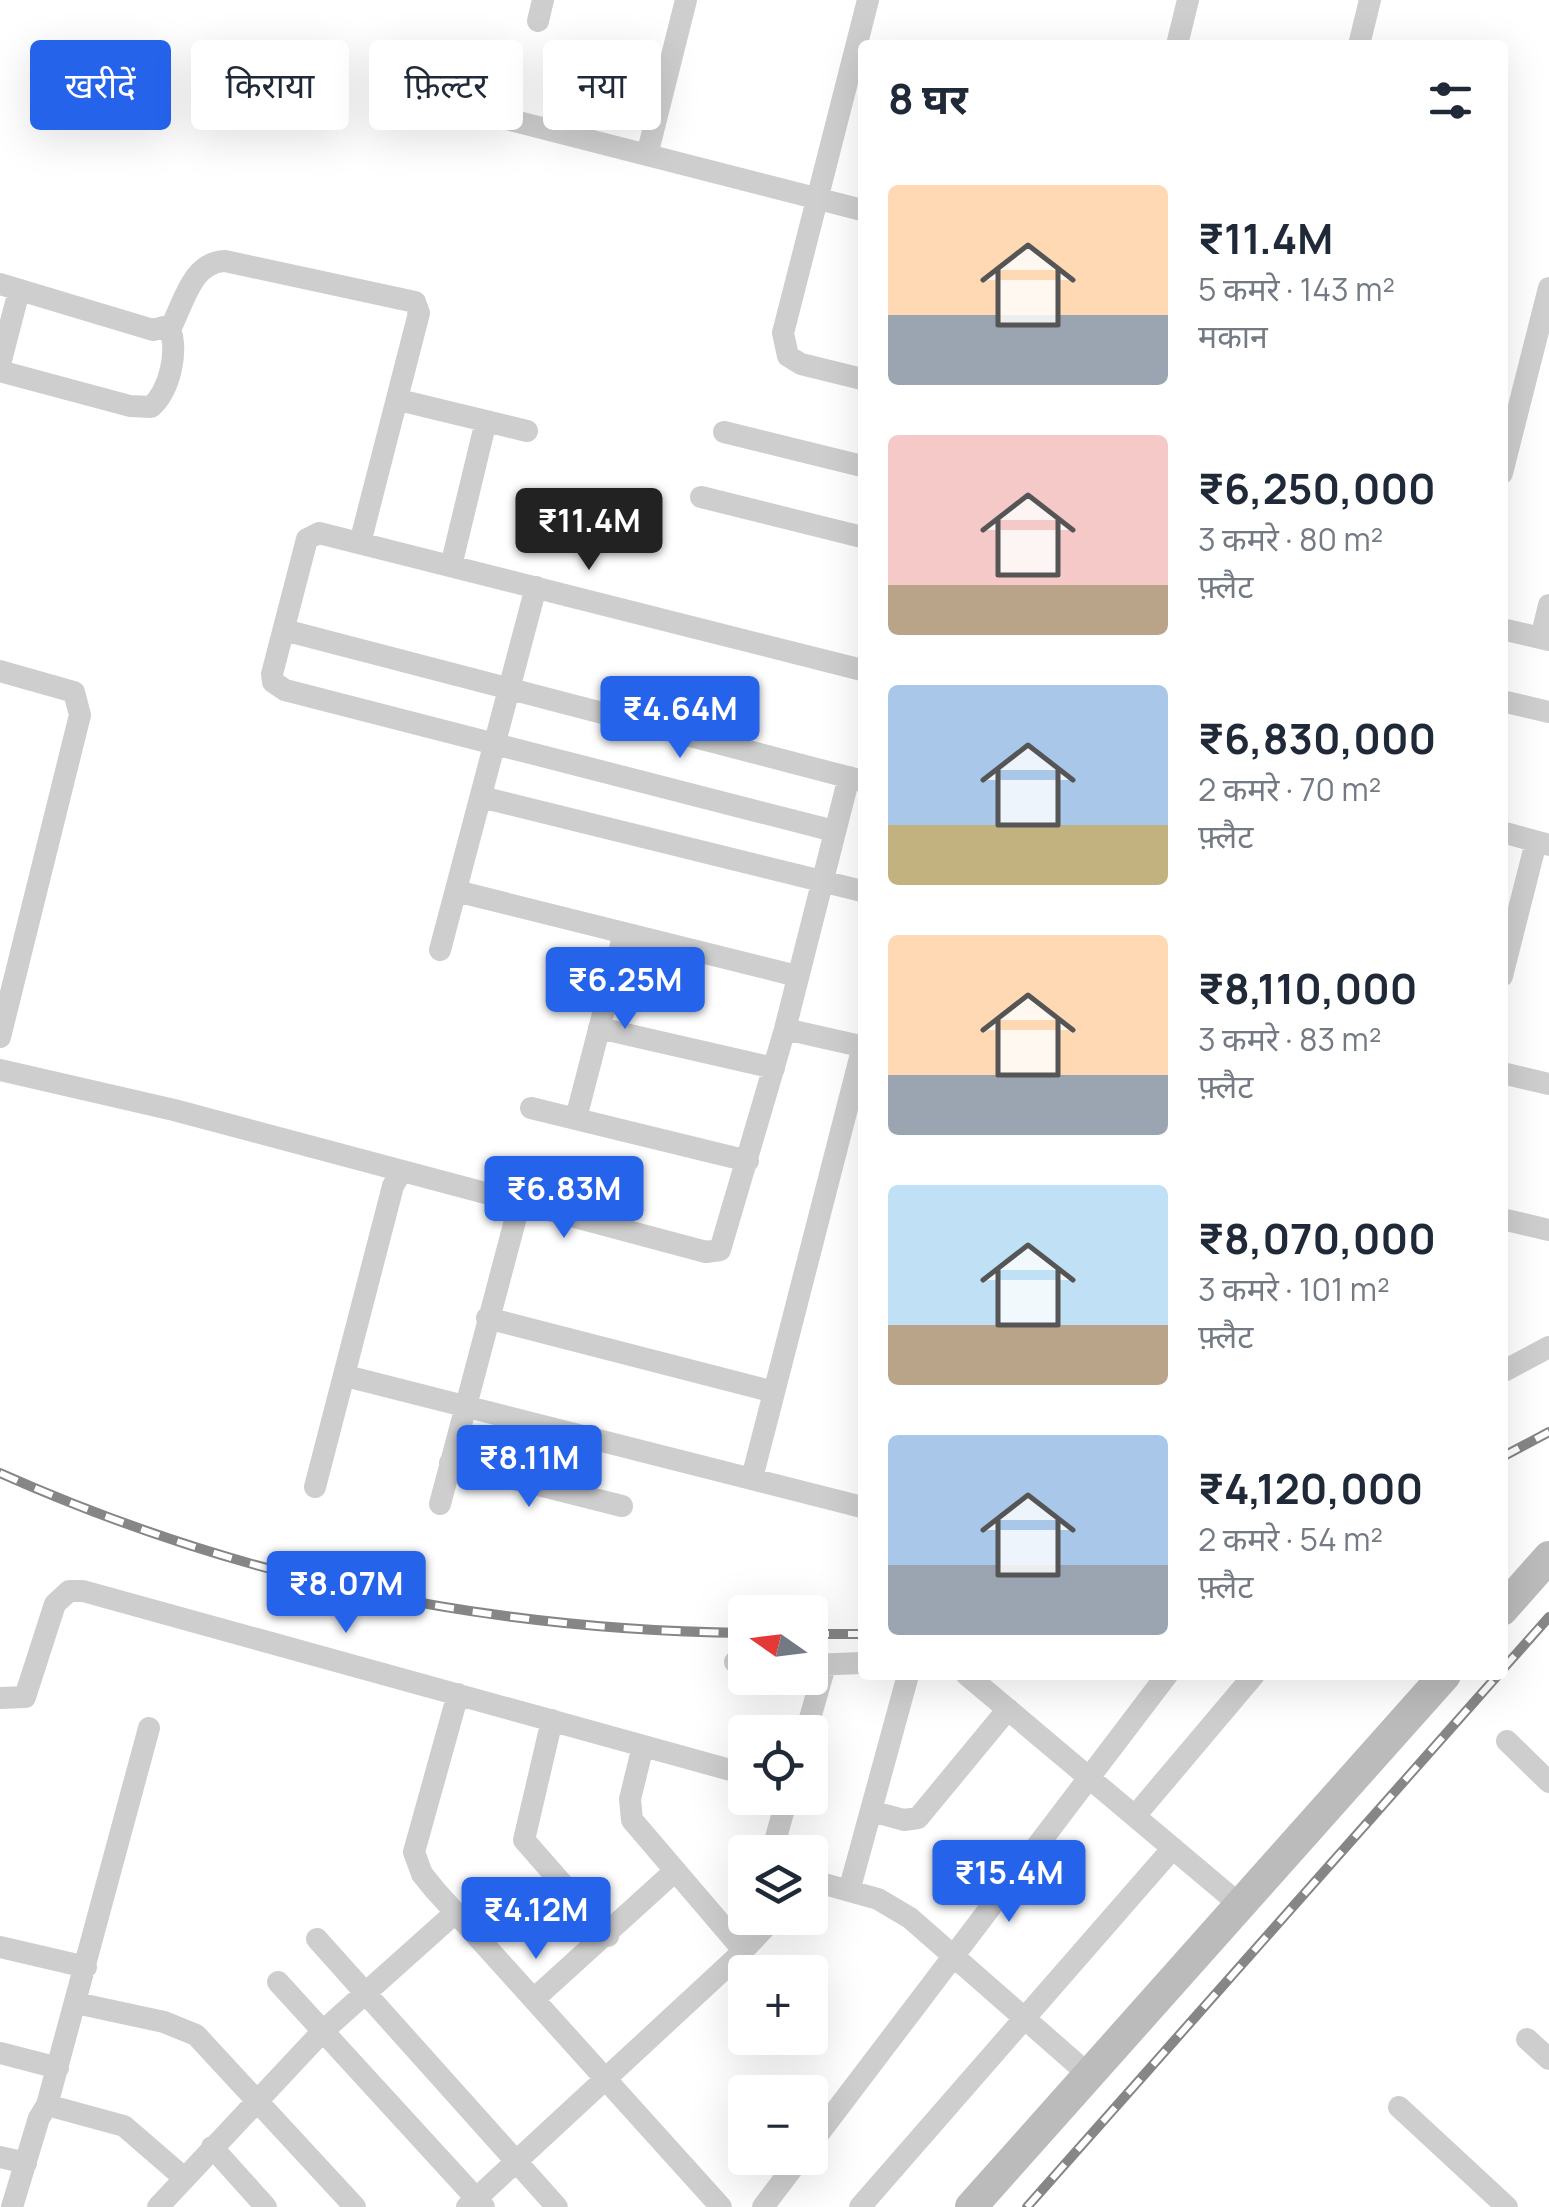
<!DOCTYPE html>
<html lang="hi">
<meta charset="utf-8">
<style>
body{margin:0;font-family:Manrope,"Noto Sans Devanagari",sans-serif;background:#f2f2f3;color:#1f2937;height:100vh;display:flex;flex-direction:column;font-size:38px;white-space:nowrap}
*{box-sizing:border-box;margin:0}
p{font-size:32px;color:#747a83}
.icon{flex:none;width:55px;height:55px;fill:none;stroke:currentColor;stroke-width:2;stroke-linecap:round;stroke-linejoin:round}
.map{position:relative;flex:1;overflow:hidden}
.drawer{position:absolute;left:858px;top:40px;width:650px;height:1640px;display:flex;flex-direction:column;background:#fff;border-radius:10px;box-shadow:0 10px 40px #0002}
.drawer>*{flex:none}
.banner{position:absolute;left:30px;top:40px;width:678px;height:90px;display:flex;gap:20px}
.needle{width:65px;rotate:284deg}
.tools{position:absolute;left:728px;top:1595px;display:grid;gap:20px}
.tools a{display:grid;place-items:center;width:100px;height:100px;border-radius:10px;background:#fff;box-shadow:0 10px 40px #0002;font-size:50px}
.price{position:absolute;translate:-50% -85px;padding:0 22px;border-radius:10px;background:#2563eb;color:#fff;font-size:32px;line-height:65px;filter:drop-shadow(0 2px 5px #0008)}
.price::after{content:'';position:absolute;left:50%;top:60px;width:30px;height:22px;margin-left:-15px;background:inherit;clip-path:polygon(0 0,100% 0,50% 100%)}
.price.current{background:#222;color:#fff}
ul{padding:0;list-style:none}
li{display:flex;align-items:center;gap:30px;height:250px;padding:0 30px}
li span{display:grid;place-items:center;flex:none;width:280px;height:200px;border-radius:10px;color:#555}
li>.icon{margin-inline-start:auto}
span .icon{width:120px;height:120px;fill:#fffc;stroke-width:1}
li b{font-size:42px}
h2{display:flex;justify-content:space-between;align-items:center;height:120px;padding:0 30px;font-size:42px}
.tag{padding:0 35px;border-radius:10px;background:#fff;box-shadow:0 10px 40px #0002;font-size:35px;line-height:90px}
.tag.current{background:#2563eb;color:#fff}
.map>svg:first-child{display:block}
</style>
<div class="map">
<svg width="1549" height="2207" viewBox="0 0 1549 2207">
<rect width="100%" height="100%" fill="#fff"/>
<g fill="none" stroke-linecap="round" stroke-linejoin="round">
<path stroke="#cecece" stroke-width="22" d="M538,21L543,0
M1177,45L1188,0
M1359,45L1370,0
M448,104L862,210
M647,155L686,0
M0,284L153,330L172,325C185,299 193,262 225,261L415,302L419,313L360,543
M0,364L19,291
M0,371L130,406L151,407C170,390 179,350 169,327
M862,379L801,364L788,356L783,333L868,0
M399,400L527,431
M724,432L862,466
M1502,473L1549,288
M701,497L862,537
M451,566L486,421
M1502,629L1549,640
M284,630L859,780
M1541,638L1549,605
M0,671L74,692L80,715L0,1037
M1502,701L1549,712
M481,797L862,891
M834,831L285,690L273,682L272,674L307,539L319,533L862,670
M1502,832L1549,845
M456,891L797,976
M440,950L536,587
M1502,976L1536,842
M599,1028L774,1068
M0,1070L174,1110L706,1252L720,1250L785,1029L849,777
M1502,1073L1549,1084
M531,1108L748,1161
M576,1118L624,933
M1502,1219L1549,1230
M487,1318L774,1392
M1502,1372L1549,1347
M346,1376L862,1507
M450,1463L622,1506
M752,1478L861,1054L856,1045L785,1029
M315,1487L393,1186L401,1172
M440,1504L520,1202
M735,1662H745
M811,1665L862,1663
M967,1675L1239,1904
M458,1694L414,1852L422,1874L435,1890L721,2207
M0,1698L25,1697L55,1604L69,1591H83L745,1774
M552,1720L524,1840L608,1936
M806,1732L825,1666
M1507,1741L1549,1782
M643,1746L630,1799L632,1820L744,1951
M871,1811L904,1820L918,1818L1008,1709
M1135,1816L1254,1675
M772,1852L787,1798
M810,1880L878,1899L910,1918L1088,2074
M849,1891L908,1675
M317,1939L557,2207
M0,1947L86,1967
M278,1982L484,2207
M534,1999L675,1871
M76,2003L164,2022L196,2035L355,2207
M1527,2039L1549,2059
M0,2053L58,2068
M47,2105L124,2126L183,2177
M1399,2107L1507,2207
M810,2145L1167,1675
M212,2147L266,2207
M0,2157L26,2163
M12,2207L39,2118L47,2105L149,1728
M158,2207L322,2032L455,1913
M467,2207L736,1958L774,1918
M763,2207L800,2158
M860,2207L1173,1848"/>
<path stroke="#bbb" stroke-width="32" d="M1502,1610L1549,1557
M971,2207L1445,1675"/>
<defs>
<path id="rail" d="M1502,1457L1549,1432
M0,1473C239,1579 483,1630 745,1633
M810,1634H862
M1502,1670L1549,1617
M1027,2207L1498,1675"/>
</defs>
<use href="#rail" stroke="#868686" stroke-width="10"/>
<use href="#rail" stroke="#fff" stroke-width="6" stroke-dasharray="19" stroke-linecap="butt"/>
</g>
</svg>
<div class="tools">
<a><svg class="needle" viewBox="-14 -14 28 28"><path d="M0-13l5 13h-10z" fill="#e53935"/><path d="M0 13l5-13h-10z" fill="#747a83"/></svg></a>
<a><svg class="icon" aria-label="locate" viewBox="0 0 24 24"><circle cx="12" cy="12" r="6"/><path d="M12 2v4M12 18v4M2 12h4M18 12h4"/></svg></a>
<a><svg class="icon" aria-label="layers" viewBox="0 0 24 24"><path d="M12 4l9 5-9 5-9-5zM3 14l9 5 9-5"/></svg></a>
<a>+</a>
<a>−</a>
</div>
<b class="price current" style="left:589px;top:573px">₹11.4M</b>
<b class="price" style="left:680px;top:761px">₹4.64M</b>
<b class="price" style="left:625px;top:1032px">₹6.25M</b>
<b class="price" style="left:564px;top:1241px">₹6.83M</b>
<b class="price" style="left:529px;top:1510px">₹8.11M</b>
<b class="price" style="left:346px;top:1636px">₹8.07M</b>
<b class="price" style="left:1009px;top:1925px">₹15.4M</b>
<b class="price" style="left:536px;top:1962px">₹4.12M</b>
<div class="banner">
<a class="tag current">खरीदें</a>
<a class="tag">किराया</a>
<a class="tag">फ़िल्टर</a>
<a class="tag">नया</a>
</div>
<section class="drawer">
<h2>8 घर<svg class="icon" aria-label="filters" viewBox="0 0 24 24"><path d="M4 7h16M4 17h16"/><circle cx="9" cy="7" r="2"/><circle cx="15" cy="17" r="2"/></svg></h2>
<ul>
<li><span style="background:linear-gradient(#ffd9b3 65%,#9aa5b1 0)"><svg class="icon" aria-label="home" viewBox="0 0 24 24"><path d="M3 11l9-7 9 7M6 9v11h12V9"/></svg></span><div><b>₹11.4M</b><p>5 कमरे · 143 m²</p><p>मकान</p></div></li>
<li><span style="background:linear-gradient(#f6c9c9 75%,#b9a48a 0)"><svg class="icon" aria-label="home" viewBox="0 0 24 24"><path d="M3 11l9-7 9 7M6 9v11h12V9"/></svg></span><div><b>₹6,250,000</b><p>3 कमरे · 80 m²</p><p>फ़्लैट</p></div></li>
<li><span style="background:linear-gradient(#a9c7e8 70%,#c2b280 0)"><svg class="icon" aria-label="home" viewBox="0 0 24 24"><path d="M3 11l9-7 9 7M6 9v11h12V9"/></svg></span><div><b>₹6,830,000</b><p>2 कमरे · 70 m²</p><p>फ़्लैट</p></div></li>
<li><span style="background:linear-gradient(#ffd9b3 70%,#9aa5b1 0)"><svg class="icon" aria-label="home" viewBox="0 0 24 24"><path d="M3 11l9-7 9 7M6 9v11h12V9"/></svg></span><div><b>₹8,110,000</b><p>3 कमरे · 83 m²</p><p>फ़्लैट</p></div></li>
<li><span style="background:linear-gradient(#bfe0f5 70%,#b9a48a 0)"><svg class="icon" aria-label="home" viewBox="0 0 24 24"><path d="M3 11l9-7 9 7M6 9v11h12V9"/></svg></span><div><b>₹8,070,000</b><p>3 कमरे · 101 m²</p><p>फ़्लैट</p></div></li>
<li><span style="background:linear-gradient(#a9c7e8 65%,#9aa5b1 0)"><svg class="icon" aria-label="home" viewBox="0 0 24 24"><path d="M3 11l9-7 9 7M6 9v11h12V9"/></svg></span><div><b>₹4,120,000</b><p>2 कमरे · 54 m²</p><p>फ़्लैट</p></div></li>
</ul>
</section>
</div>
